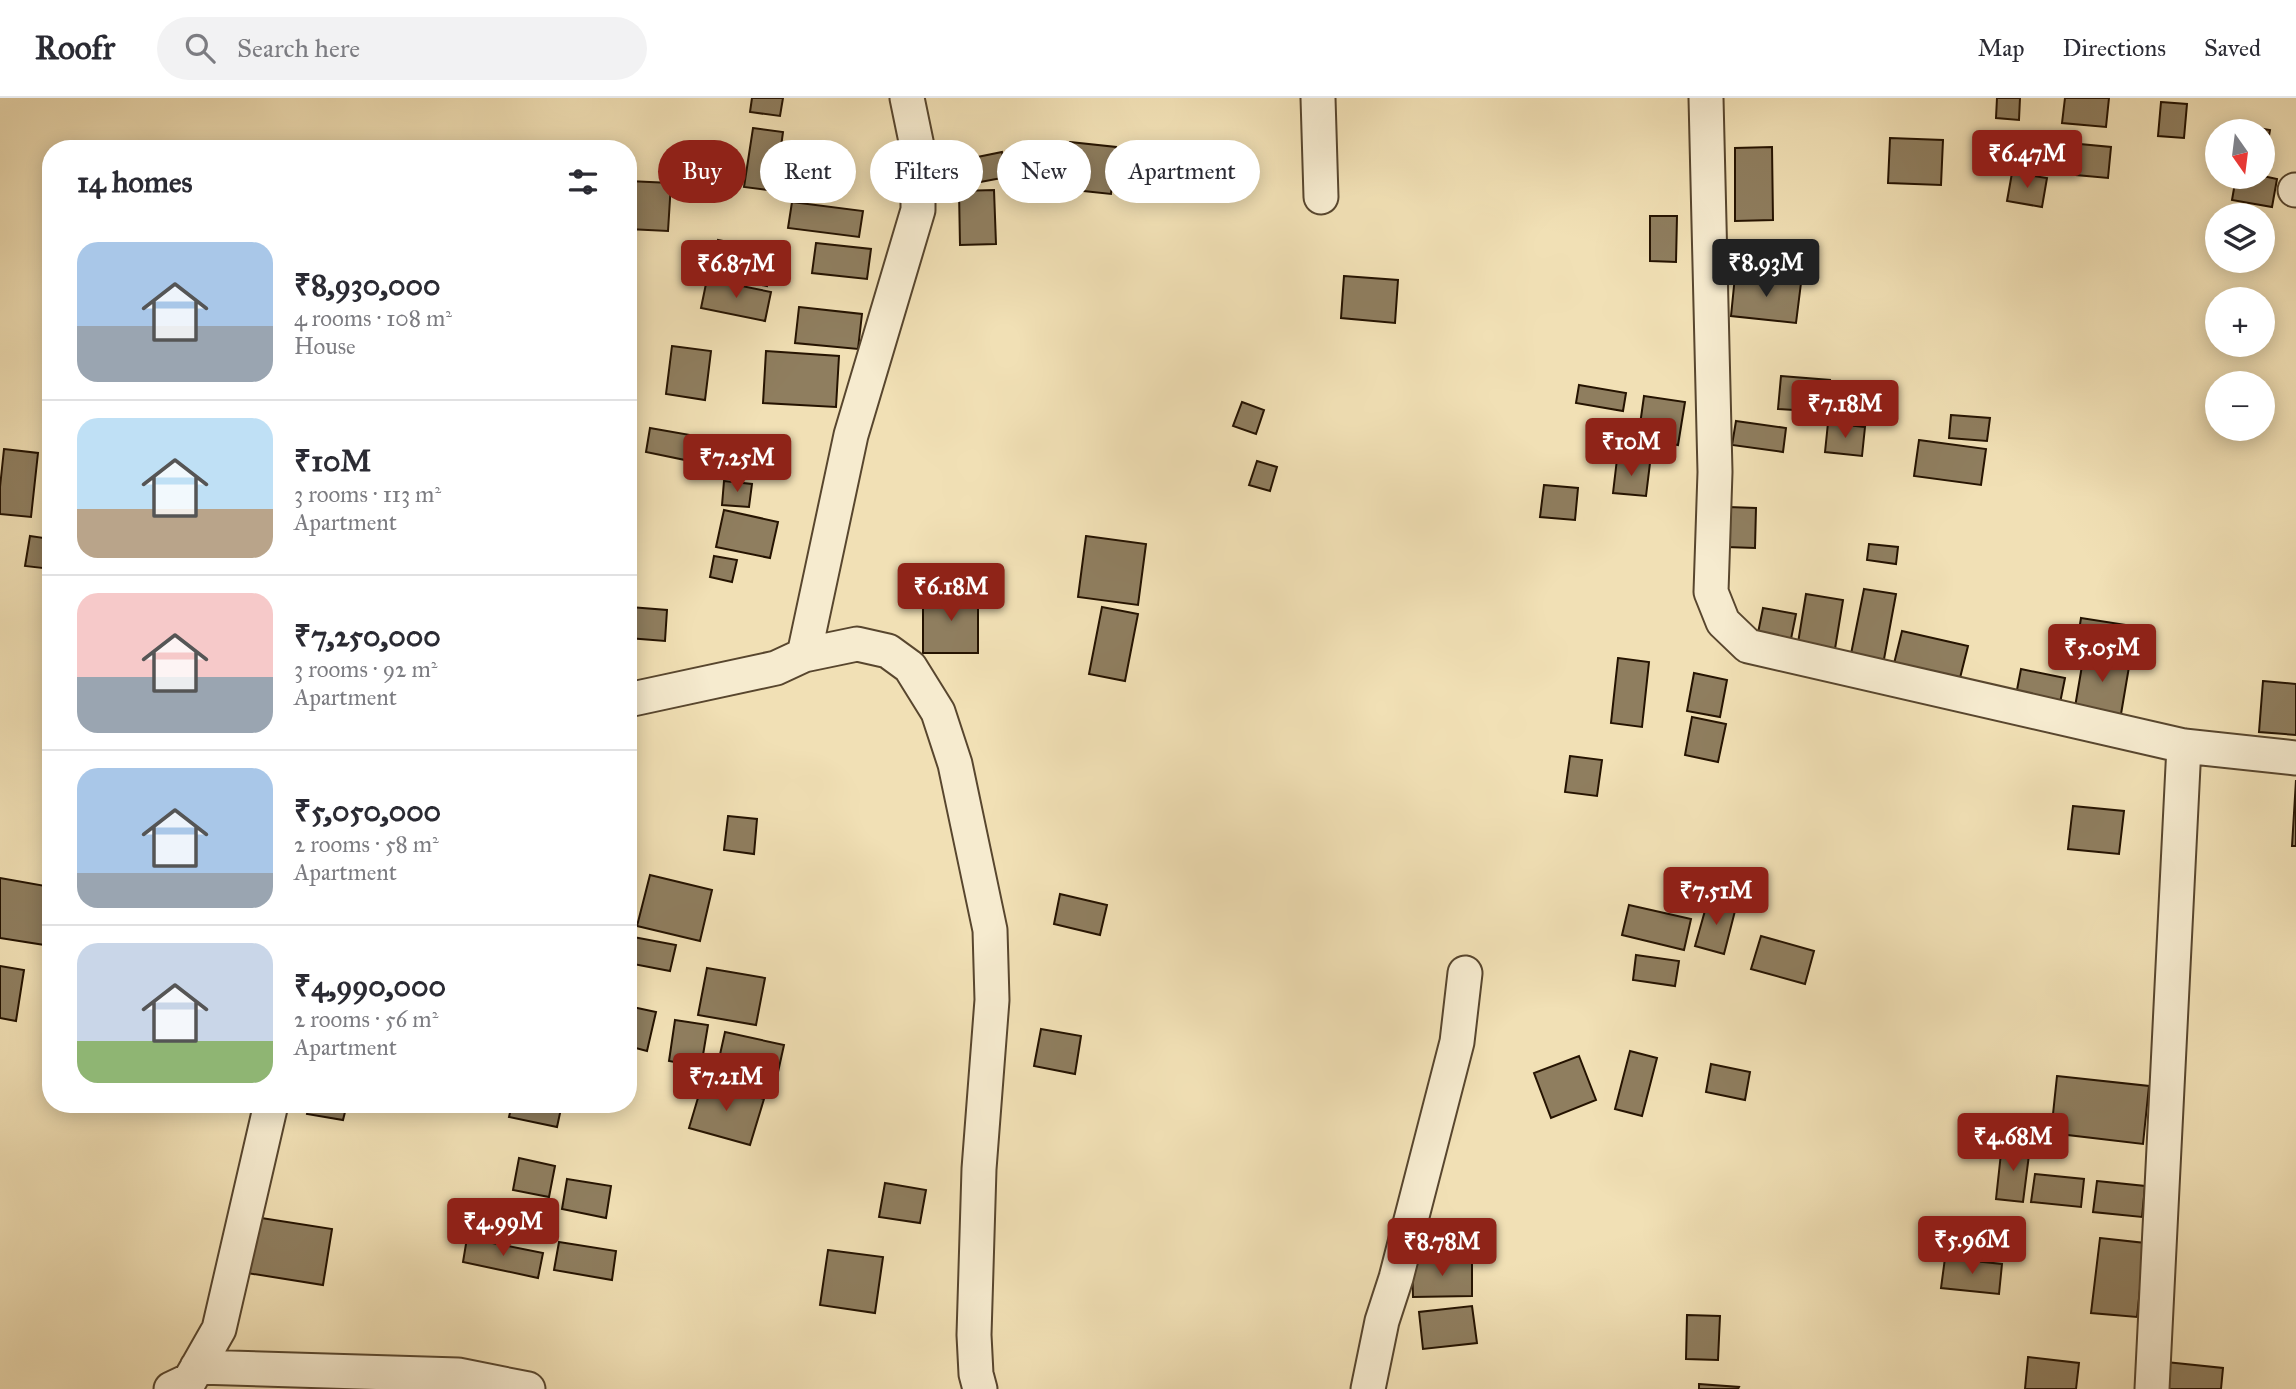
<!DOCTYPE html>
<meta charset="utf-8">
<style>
body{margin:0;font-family:"IM FELL Great Primer",serif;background:#f2f2f3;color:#2b2b33;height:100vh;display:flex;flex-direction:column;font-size:26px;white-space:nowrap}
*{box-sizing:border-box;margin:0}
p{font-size:23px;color:#7c7c81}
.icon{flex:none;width:38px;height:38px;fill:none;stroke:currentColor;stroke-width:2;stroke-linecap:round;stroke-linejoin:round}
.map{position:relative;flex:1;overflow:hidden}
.side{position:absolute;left:42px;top:42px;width:595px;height:973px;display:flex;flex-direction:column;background:#fff;border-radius:28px;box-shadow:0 4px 18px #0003}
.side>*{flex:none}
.hud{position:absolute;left:658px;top:42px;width:665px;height:63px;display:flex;gap:14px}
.needle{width:46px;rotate:166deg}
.fabs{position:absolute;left:2205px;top:21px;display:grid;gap:14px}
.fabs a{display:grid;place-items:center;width:70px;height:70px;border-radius:50%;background:#fff;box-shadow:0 4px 18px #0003;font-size:35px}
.price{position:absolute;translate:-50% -60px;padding:0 16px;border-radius:7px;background:#8f2418;color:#fff;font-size:23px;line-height:46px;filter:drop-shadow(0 2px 4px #0008)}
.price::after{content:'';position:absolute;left:50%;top:42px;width:21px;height:16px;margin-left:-10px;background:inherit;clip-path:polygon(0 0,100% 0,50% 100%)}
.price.on{background:#222;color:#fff}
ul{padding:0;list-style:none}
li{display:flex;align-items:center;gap:21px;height:175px;padding:0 35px}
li+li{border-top:2px solid #e1e1e2}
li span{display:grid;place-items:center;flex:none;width:196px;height:140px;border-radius:21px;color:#555}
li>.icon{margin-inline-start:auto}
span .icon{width:84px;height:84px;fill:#fffc;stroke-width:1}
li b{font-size:30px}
h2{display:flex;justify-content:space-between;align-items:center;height:84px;padding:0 35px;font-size:30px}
.pill{padding:0 24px;border-radius:32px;background:#fff;box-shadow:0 4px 18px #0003;font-size:24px;line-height:63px}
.pill.on{background:#8f2418;color:#fff}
header{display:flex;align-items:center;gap:42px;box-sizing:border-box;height:98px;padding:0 35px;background:#fff;border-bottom:2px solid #e1e1e2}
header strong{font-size:33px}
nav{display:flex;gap:38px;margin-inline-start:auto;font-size:24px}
.search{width:490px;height:63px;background:#f2f2f3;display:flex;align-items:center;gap:18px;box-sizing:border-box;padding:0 24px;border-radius:38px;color:#7c7c81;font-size:26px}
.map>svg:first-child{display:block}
</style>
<header>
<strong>Roofr</strong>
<div class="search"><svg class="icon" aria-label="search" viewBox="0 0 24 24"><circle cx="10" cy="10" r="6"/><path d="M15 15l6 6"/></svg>Search here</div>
<nav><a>Map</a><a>Directions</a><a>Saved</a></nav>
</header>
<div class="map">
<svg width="2296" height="1291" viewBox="0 0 2296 1291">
<rect width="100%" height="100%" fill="#f1e0b5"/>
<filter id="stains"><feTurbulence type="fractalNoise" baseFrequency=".00286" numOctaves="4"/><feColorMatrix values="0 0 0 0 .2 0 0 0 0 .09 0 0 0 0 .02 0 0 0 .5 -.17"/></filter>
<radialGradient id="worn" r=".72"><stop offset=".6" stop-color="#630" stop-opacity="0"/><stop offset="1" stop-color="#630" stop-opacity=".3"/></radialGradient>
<path fill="#8f7e5f" stroke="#251301" stroke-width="2" d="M752,0H783L780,18L750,14Z
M1997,0H2020L2019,22L1996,20Z
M2065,0H2109L2106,29L2062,25Z
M2161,4L2187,6L2184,40L2158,38Z
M2240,27L2270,32L2263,72V33H2239Z
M753,30L783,34L775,93L744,89Z
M1890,40L1943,42L1941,87L1888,85Z
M1070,44L1116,49L1111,96L1065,91Z
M2069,45L2111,49L2108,80L2065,76Z
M1772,49L1773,122L1735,123V50Z
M1002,54L1007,79L943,91L938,67Z
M2012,75L2047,80L2042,109L2007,103Z
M2263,78L2277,81L2272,109L2232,102L2236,79Z
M628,83L671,85L668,133L628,131Z
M994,92L996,146L960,147L959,93Z
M792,104L863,113L859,139L788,130Z
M1650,118H1677L1676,164L1650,163Z
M718,142L774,153L767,188L711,177Z
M816,145L871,151L867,181L812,175Z
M1344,178L1398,182L1395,225L1341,220Z
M1735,178L1801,185L1796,225L1731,218Z
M707,181L771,194L765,223L701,210Z
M799,209L862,216L858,251L795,245Z
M672,248L711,253L705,302L666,296Z
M766,253L839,258L836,309L763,305Z
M1781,278L1830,282L1827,314L1778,311Z
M1579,287L1626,295L1623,313L1576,305Z
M1644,298L1685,304L1678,347L1638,341Z
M1242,304L1264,312L1256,336L1233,328Z
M1951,317L1990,320L1987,343L1949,340Z
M1736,323L1786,330L1783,354L1732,347Z
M1828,325L1865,329L1862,358L1825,354Z
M650,330L690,337L685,362L646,354Z
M1919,342L1986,351L1981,387L1914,378Z
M4,351L38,355L31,419L0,416V389Z
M1617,361L1650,365L1646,398L1613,395Z
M1257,363L1277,369L1270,393L1249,387Z
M724,383L752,386L749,409L722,407Z
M1544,387L1578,390L1575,422L1540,419Z
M1728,409L1756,410L1755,450L1726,449Z
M724,412L778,424L770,460L716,449Z
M30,438L51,441V471L25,468Z
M1086,438L1146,446L1138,507L1078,499Z
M1869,446L1898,449L1896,466L1867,462Z
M714,458L737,462L732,484L710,479Z
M1864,491L1896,496L1882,572L1849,566Z
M923,494H978V555H923Z
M1806,496L1843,502L1834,557L1797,551Z
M630,509L667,512L665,543L628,540Z
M1102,509L1138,516L1125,583L1089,576Z
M1763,510L1796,516L1790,546L1757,540Z
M2081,520L2139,529L2136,549L2078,539Z
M1902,533L1968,548L1957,592L1891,578Z
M2085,550L2131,557L2120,622L2074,615Z
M1618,560L1649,564L1642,629L1611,625Z
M2021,571L2065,580L2060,605L2016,597Z
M1694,575L1727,582L1720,619L1687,613Z
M2263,583L2296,586V637L2259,634Z
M1692,619L1726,626L1718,664L1685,657Z
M1570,658L1602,662L1597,698L1565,694Z
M2296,682V748H2292Z
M2073,708L2124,713L2119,756L2068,751Z
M728,718L757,721L754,756L724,752Z
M650,777L712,792L700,843L637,828Z
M0,780L51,789V848L0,840Z
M1060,796L1107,807L1100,837L1054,826Z
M1708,802L1736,809L1724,856L1695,848Z
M1629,807L1691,821L1684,852L1622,837Z
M628,838L676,847L670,873L628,865Z
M1761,838L1814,853L1805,886L1751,871Z
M1636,857L1679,863L1675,888L1633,882Z
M0,868L24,872L16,923L0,920Z
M707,870L765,880L756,927L698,917Z
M628,908L656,914L647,953L628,948Z
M51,915V939H47Z
M675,922L708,927L701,969L669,963Z
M1041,931L1081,938L1075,976L1034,968Z
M725,934L784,947L776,983L717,970Z
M1630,953L1657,960L1642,1018L1615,1011Z
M1579,958L1596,1002L1551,1020L1534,975Z
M1711,966L1750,974L1745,1002L1706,994Z
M2057,978L2149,988L2143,1046L2051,1035Z
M703,983L764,1001L750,1047L689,1030Z
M309,1006H347L343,1022L307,1016Z
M512,1006H562L557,1029L509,1019Z
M2002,1046L2030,1049L2023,1104L1996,1101Z
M519,1060L555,1068L549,1099L513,1092Z
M2035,1076L2084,1081L2081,1109L2031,1104Z
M567,1081L611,1088L606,1120L562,1111Z
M2097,1083L2145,1088L2142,1119L2093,1114Z
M885,1085L926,1092L920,1125L879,1119Z
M255,1119L332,1131L323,1187L247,1175Z
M467,1140L543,1155L538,1180L463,1164Z
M2100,1140L2145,1145L2137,1219L2091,1215Z
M559,1144L616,1153L612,1182L554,1172Z
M828,1152L883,1159L875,1215L820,1207Z
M1945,1160L2002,1166L1999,1196L1941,1190Z
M1472,1161V1198L1413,1199L1412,1162Z
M1472,1208L1477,1245L1423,1251L1419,1214Z
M1687,1217L1720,1218L1718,1262L1686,1261Z
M2028,1259L2079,1265L2076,1291H2025Z
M2166,1264L2223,1270L2221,1291H2163Z
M1699,1286L1739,1289L1738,1291H1699Z"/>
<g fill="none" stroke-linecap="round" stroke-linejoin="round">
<defs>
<path id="street" d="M1318,0L1321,99
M1706,0L1715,374L1711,494L1723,524L1748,548L2184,648L2296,660
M2295,92H2296
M804,557L851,337L918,112V53L907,0
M628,602L776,570L804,557L857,546L888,553L910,569L938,614L955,666L990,832L992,902L979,1071L974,1237L976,1276L980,1291
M197,1269L458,1277L528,1291
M171,1291L190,1282L219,1231L271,1006
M1368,1291L1382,1223L1396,1180L1457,944L1465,875
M2152,1291L2184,648"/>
</defs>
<use href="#street" stroke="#58462e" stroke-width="37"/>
<use href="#street" stroke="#f6ebcf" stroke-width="33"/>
</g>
<rect width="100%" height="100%" filter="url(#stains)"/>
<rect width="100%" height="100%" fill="url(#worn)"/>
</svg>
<div class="fabs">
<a><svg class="needle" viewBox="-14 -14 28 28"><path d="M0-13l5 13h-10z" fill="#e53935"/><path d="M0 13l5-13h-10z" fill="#7c7c81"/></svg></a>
<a><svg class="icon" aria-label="layers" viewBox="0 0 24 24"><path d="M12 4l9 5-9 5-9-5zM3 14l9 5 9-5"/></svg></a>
<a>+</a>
<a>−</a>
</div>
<b class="price" style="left:2027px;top:92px">₹6.47M</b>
<b class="price on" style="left:1766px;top:201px">₹8.93M</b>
<b class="price" style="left:736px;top:202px">₹6.87M</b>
<b class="price" style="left:1845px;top:342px">₹7.18M</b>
<b class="price" style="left:1631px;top:380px">₹10M</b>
<b class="price" style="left:737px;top:396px">₹7.25M</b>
<b class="price" style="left:951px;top:525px">₹6.18M</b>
<b class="price" style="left:2102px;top:586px">₹5.05M</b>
<b class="price" style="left:1716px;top:829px">₹7.51M</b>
<b class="price" style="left:726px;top:1015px">₹7.21M</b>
<b class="price" style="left:2013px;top:1075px">₹4.68M</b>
<b class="price" style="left:503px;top:1160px">₹4.99M</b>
<b class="price" style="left:1972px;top:1178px">₹5.96M</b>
<b class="price" style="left:1442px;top:1180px">₹8.78M</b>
<div class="hud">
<a class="pill on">Buy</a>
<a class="pill">Rent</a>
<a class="pill">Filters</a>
<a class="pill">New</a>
<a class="pill">Apartment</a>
</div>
<section class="side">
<h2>14 homes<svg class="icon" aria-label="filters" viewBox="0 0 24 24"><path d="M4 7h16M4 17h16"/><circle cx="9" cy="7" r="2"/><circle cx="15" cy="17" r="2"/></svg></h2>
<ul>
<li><span style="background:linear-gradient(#a9c7e8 60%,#9aa5b1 0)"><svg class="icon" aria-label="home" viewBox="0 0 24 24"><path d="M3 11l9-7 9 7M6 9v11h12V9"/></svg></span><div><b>₹8,930,000</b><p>4 rooms · 108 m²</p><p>House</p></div></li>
<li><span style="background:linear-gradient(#bfe0f5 65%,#b9a48a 0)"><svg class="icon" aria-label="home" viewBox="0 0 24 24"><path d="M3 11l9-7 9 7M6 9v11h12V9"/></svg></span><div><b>₹10M</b><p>3 rooms · 113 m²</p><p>Apartment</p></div></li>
<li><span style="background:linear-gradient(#f6c9c9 60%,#9aa5b1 0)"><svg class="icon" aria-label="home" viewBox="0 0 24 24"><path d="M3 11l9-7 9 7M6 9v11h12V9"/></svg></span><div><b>₹7,250,000</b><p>3 rooms · 92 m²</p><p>Apartment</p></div></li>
<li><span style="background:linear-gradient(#a9c7e8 75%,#9aa5b1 0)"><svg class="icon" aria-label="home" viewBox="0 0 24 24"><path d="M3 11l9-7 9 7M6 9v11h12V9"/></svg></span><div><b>₹5,050,000</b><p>2 rooms · 58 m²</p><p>Apartment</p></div></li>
<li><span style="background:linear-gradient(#c9d6e8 70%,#8fb573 0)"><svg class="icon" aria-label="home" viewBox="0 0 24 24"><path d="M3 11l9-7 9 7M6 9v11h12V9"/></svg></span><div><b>₹4,990,000</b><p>2 rooms · 56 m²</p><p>Apartment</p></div></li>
</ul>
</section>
</div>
